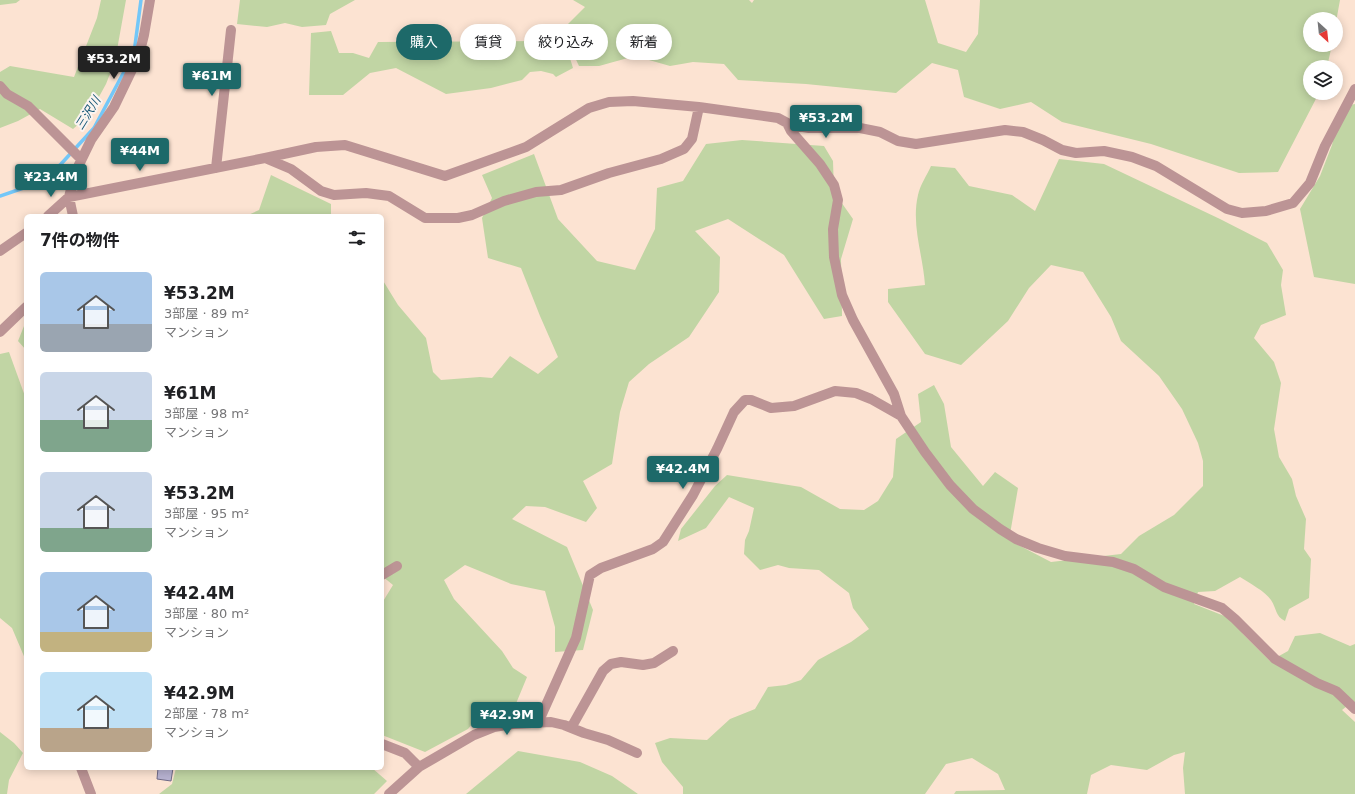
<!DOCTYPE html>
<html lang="ja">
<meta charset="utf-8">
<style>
body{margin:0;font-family:"DejaVu Sans","Noto Sans JP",sans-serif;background:#f6f6f6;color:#202124;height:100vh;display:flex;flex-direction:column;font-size:15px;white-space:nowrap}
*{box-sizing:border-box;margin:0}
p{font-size:13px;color:#757577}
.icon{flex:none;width:22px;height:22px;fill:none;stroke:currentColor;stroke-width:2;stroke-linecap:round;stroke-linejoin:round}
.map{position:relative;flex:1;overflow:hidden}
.panel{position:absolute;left:24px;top:214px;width:360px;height:556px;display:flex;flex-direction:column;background:#fff;border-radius:6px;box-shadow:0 2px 10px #0003}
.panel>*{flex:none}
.guide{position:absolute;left:396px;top:24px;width:380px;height:36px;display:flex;gap:8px}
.needle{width:26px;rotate:153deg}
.buttons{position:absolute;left:1303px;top:12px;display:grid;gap:8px}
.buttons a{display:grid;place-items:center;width:40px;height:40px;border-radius:50%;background:#fff;box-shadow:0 2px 10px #0003;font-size:20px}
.price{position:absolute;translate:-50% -34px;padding:0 9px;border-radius:4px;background:#1d6969;color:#fff;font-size:13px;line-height:26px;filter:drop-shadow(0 1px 2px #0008)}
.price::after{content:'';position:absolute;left:50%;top:24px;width:12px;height:9px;margin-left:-6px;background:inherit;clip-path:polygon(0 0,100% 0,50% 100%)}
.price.selected{background:#222;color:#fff}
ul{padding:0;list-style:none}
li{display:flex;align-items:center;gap:12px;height:100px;padding:0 16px}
li span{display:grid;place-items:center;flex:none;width:112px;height:80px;border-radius:6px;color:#555}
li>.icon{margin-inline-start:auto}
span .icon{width:48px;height:48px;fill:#fffc;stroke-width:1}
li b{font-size:17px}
h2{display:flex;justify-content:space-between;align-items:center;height:48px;padding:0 16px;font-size:17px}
.tag{padding:0 14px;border-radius:18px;background:#fff;box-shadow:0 2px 10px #0003;font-size:14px;line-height:36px}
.tag.selected{background:#1d6969;color:#fff}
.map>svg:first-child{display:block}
</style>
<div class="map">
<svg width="1355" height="794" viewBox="0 0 1355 794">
<rect width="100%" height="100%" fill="#fce3d2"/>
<path fill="#c1d5a4" d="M0,0H20L16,3L0,5Z
M101,0H126L115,61L106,84L89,115L73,129L40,109L18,121L0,128V72L10,66L74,77L97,18Z
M240,0H355L330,14L326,25L302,27L285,23L267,27L237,24Z
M573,0H749L752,3L754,0H925L938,43L966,52L978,34L980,0H1340L1336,22V19H1310V45H1332L1327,67H1310V93H1319L1278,172L1239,173L1151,144L1062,122L1031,102L1000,109L964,97L958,70L932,63L896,93L806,84L738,80L724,64L693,62L670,66L635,56L599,66H579L562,30L585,7Z
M331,31L339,53H353L369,58L378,42L537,41L569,55L573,68L556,77L553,74L541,71L530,72L522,80L491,88L446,94L396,68L370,73L343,95H309L311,33Z
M1355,104V284L1314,277L1300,209L1320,176L1332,145L1341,107Z
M742,140L824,146L833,161L834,192L853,219L841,259L842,316L824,319L784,255L728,219L695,231L720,257L719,292L689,337L649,364L629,382L620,412L612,464L583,481L597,508L586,522L545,507L526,506L512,519L567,547L593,610L583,650L555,652V627L545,591L511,584L465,565L444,580L454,599L502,651L513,668L527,677L515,706H502L487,713L477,718L468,729L425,752L382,735V603L393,585L382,576V279L398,305L426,338L433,372L441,380L480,377L492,378L510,356L538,374L558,357L540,316L521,268L488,258L482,218L492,198L482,175L534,154L558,219L597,261L635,270L655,229L657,188L683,181L706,144Z
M1059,159L1104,164L1220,219L1267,243L1283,270L1281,285L1286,315L1261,325L1254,338L1274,362L1281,383L1274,429L1279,457L1292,479L1296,496L1306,519L1304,549L1311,559L1309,598L1289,609L1285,621C1275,616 1277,609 1271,600C1265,591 1249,583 1240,577L1215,591L1198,592L1194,604L1232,619L1243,634L1270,661L1288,651L1295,636L1320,633L1350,646L1355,644V706H1347L1342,710L1355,722V794H1185L1183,768L1185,752L1174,755L1147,770L1111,765L1091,775L1087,794H954L956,791L1005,790L998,774L972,758L946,764L925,794H683V787L662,762L655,743L670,738L707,740L730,719L755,709L768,687L786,685L801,680L818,660L851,642L869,629L853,608L849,593L819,570L789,568L778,565L760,570L744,554L745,540L749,531L754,508L729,497L706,528L678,541L681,529L715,486L727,475L801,487L840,509L864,510L878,501L893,477L896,439L921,422L918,394L934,385L944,404L951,447L983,486L995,472L1018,488L1009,540L1051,562L1121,554L1139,536L1174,515L1203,486V461L1198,443L1182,409L1159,376L1121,341L1111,317L1083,272L1051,265L1029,288L1008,321L961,365L925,354L888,302V289L925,285C923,255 911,225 918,195C920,185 927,175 931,166L955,168L969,186L1012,195L1035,211Z
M271,175L331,204V216H246L259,210Z
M26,321V350L18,341Z
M9,352L26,399V661L12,628L0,618V354Z
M0,732L14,743L23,753L9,780L7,794H0Z
M518,751L580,762L612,776L638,794H466Z
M176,768H372L387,781L374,794H159L172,784Z"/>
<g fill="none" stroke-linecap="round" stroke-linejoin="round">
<path stroke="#73c7f8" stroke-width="3.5" d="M0,196L38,183L61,164L94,128L134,53L141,0"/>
</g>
<path fill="#b7b2d1" stroke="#706b88" d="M158,768H173L171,781L157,779Z"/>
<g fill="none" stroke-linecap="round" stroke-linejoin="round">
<path stroke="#bc9495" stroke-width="10" d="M0,86L7,94L28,106L81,159
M787,123L791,131L820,164L834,185L838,200L833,229L834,257L842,295L853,320L894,394L901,416L925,452L950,485L973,509L1000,529L1016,539L1038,548L1065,556L1113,562L1134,569L1164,587L1222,608L1235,619L1275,659L1317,683L1336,691L1355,709
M265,158L291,169L321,191L334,195L366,193L389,196L425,218H458L472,215L504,201L536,192L561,190L609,173L661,159L684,149L692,139L699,107
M216,168L231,30
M48,216L69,197L265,158L316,147L345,145L445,176L526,147L589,108L609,102L633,101L699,107L778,118L791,125L809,128H860L880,132L898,141L916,144L1005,130L1023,132L1043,140L1062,150L1076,153L1104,151L1132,157L1156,166L1227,209L1242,213L1266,211L1293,203L1310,183L1325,146L1355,89
M73,216L69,197L75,173L91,140L114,107L139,55L144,35L150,0
M0,251L26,233
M0,332L26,307
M382,575L397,566
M538,723L576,638L590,575L601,568L653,549L663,542L693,495L717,449L734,412L745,400H751L771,408L794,406L835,391L856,393L871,399L901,416
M571,728L603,671L611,664L621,662L643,665L654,663L673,651
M382,744L405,753L419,767
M81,768L91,794
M389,794L419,767L474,735L494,727L512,724L551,722L564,725L584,733L608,740L637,753"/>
</g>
<g text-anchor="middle" stroke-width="4" stroke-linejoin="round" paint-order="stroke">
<g font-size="12" font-style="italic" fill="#155777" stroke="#fbf4f0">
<text transform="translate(88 113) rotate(-58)" y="4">三沢川</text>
</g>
</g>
</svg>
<div class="buttons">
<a><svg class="needle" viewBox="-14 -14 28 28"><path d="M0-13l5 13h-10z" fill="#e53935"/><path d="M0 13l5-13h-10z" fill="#757577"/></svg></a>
<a><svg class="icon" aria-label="layers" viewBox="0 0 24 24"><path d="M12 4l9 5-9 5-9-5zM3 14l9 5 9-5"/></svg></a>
</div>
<b class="price selected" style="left:114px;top:80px">¥53.2M</b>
<b class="price" style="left:212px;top:97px">¥61M</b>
<b class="price" style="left:826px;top:139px">¥53.2M</b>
<b class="price" style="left:140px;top:172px">¥44M</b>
<b class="price" style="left:51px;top:198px">¥23.4M</b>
<b class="price" style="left:683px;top:490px">¥42.4M</b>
<b class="price" style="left:507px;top:736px">¥42.9M</b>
<div class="guide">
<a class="tag selected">購入</a>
<a class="tag">賃貸</a>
<a class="tag">絞り込み</a>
<a class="tag">新着</a>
</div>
<section class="panel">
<h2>7件の物件<svg class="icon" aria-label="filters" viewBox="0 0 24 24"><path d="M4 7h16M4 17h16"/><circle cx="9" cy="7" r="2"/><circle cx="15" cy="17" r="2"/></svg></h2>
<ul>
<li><span style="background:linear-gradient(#a9c7e8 65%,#9aa5b1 0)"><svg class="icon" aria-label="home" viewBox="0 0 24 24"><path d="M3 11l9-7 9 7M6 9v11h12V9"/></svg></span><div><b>¥53.2M</b><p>3部屋 · 89 m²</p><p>マンション</p></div></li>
<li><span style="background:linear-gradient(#c9d6e8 60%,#7fa58c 0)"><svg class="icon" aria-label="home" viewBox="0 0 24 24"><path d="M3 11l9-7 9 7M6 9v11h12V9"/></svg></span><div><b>¥61M</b><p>3部屋 · 98 m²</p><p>マンション</p></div></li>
<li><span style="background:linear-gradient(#c9d6e8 70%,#7fa58c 0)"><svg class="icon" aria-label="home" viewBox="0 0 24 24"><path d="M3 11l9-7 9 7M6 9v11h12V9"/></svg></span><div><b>¥53.2M</b><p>3部屋 · 95 m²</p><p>マンション</p></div></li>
<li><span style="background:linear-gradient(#a9c7e8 75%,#c2b280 0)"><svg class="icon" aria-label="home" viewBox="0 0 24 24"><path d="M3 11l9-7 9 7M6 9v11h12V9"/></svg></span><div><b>¥42.4M</b><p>3部屋 · 80 m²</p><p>マンション</p></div></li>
<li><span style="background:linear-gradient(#bfe0f5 70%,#b9a48a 0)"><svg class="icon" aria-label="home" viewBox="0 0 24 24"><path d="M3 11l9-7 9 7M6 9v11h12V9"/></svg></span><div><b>¥42.9M</b><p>2部屋 · 78 m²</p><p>マンション</p></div></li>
</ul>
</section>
</div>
